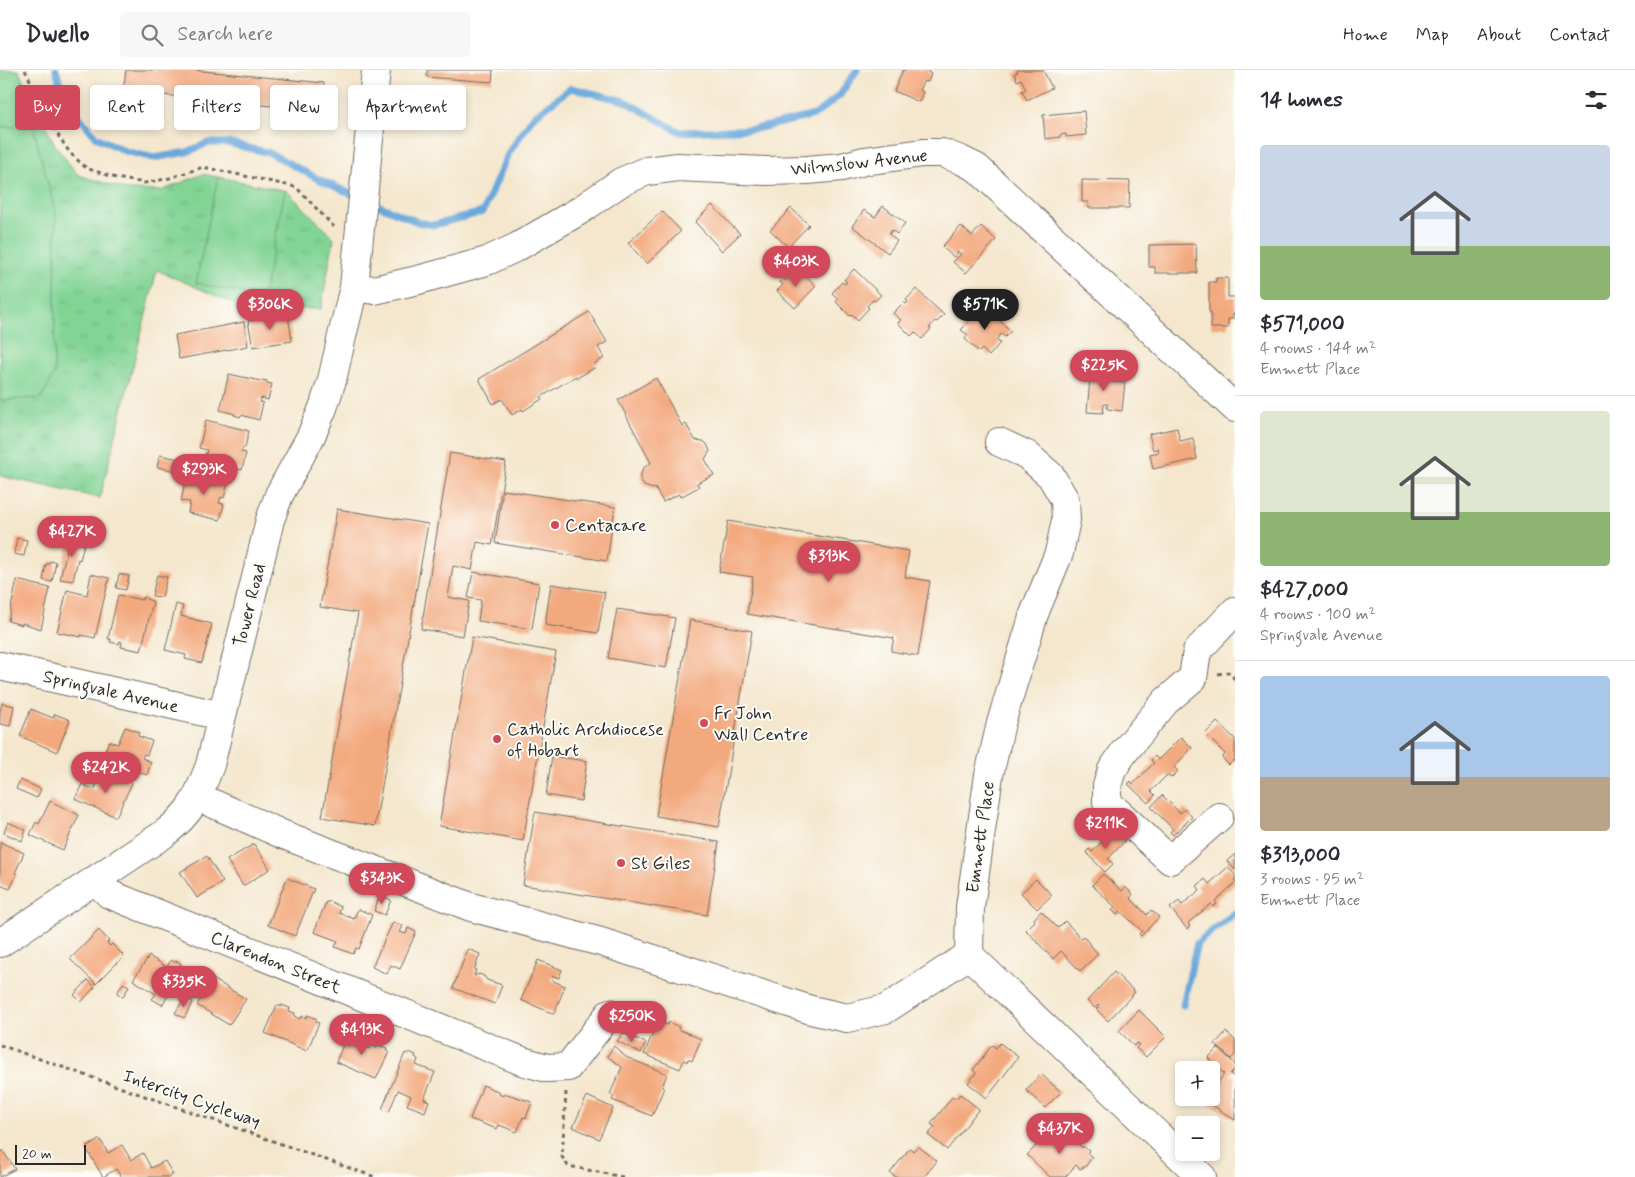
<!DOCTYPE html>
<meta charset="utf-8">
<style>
body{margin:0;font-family:Mynerve,sans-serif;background:#f7f7f7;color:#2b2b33;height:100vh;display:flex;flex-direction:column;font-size:19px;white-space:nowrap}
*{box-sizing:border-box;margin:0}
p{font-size:16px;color:#7c7c81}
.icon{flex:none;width:28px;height:28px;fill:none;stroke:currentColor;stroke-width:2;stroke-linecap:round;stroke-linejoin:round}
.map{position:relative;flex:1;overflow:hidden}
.side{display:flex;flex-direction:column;background:#fff;width:400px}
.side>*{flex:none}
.banner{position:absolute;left:15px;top:15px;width:475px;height:45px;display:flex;gap:10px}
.controls{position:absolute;left:1175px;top:991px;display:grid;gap:10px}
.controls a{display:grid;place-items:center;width:45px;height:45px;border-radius:5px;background:#fff;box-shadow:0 2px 8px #0003;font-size:25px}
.scale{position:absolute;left:15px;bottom:12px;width:71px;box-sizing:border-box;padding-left:5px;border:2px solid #2b2b2b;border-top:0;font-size:14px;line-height:18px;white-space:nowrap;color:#2b2b2b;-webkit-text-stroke:4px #fdfcf7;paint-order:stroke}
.price{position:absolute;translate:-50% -42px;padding:0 11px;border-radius:18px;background:#d1495b;color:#fff;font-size:16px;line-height:32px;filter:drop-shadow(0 1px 2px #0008)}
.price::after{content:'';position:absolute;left:50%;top:30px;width:15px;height:11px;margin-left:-8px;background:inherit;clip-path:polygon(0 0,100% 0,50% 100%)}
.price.active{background:#222;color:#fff}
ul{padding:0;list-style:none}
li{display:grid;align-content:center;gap:10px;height:265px;padding:0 25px}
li+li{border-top:1px solid #e1e1e2}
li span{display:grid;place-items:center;height:155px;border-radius:5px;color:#555}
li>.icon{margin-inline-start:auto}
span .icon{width:90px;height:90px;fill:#fffc;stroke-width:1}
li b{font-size:21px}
h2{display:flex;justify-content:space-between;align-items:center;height:60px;padding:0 25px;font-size:21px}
.tag{padding:0 18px;border-radius:5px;background:#fff;box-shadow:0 2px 8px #0003;font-size:18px;line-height:45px}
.tag.active{background:#d1495b;color:#fff}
header{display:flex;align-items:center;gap:30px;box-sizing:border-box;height:70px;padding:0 25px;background:#fff;border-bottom:1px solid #e1e1e2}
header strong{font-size:24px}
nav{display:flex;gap:28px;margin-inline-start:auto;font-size:18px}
.search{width:350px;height:45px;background:#f7f7f7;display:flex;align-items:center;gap:12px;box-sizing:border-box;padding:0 18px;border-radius:5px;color:#7c7c81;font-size:19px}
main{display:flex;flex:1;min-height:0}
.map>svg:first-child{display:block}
</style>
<header>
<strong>Dwello</strong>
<div class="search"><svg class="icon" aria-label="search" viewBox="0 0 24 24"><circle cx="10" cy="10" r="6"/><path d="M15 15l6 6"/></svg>Search here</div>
<nav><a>Home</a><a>Map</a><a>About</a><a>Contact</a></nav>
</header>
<main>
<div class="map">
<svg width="1235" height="1107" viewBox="0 0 1235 1107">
<defs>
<pattern id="grass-tufts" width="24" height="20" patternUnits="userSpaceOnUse" patternTransform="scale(1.25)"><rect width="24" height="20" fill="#82d495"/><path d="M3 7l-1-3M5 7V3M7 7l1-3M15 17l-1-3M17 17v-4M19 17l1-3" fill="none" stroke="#70b681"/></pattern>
</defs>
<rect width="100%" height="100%" fill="#fdfcf7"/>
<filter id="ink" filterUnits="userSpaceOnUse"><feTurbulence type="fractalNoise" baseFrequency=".02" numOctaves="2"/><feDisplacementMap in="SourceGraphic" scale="10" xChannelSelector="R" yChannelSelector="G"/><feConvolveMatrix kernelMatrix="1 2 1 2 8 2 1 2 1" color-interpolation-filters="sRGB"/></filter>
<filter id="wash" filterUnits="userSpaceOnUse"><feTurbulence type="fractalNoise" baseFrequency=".0096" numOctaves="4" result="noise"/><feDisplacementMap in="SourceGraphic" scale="20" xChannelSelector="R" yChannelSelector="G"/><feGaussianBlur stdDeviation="1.12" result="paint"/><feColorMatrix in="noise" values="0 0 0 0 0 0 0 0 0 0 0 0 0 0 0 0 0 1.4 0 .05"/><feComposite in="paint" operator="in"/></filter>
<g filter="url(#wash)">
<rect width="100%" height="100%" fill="#f4e7ce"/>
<path fill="url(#grass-tufts)" stroke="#568060" d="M0,0H18L55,75L78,105L127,120L161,121L203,104L287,121L334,168L321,239L243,238L157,200L100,428L0,406Z"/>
<path fill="#82d495" stroke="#568060" d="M0,57H33L56,144L54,304L41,328L0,330Z
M218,107L285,121L263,227L196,213Z"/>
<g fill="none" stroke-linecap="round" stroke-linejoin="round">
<path stroke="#69a8dc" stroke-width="7" d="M56,0L65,30L96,67L125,81L154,88L187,82L208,73H228L270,83L316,108L358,127
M368,131L418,152L434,155L483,142L508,84L533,47L571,18L625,31L680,62L755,59L815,45L840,25L857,0
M1183,935L1197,873L1235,843"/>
</g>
<g id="blocks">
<path fill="#f3a97e" d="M126,0H193L324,13L321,41L123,21Z
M427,0H493L492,12L427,7Z
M903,0H929L928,2L931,4L928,12L924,11L919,20L923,22L919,32L894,21Z
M1017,0H1043L1052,18L1027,30L1022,21L1026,19L1021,9L1017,11L1014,4L1018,2Z
M1084,41L1086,65L1066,67V64L1060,65V67L1045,69L1043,45Z
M1082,110L1130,111L1129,138H1088V132H1082Z
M712,135L740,164L722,181L695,152Z
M883,136L905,153L897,164L892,160L889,164L897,171L888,183L852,156L864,140L875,147Z
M791,138L809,155L788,177L770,160Z
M662,141L681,161L647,194L628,173Z
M961,156L972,166L981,156L996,170L966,203L953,192L961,184L958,182L954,187L942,177Z
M1196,174L1197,203H1155V197H1149V175Z
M798,199L816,216L795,238L777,221L783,215L780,212L783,208L786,211Z
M854,199L881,225L875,231L873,230L867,236L869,238L858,250L852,244L850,246L836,232L838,229L832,223L842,212L845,214L847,212L844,210Z
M1216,208H1228V227H1235V244H1233V249H1228V258H1211V242H1209V212H1216Z
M916,219L944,245L937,252L935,251L929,258L931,259L922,269L915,262L911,266L898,253L901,250L893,243L904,232L906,234L908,232L906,230Z
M983,236L1011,261L1005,267L1001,264L996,270L1000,273L989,286L982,279L979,282L965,269L968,265L961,260L972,248L974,250L975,248L973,247Z
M589,242L607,272L598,277L604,288L594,294L596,297L577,308L576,306L541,327L542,329L523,341L522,339L512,345L502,329L493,334L479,309Z
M288,245L292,271L253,277L248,251Z
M244,252L248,276L179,289L175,265Z
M1091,297L1112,299L1111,312L1125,313L1122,341L1107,339V334H1104L1103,343L1087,342Z
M229,304L261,311L262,310L267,311V313L272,314L268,330L261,328L260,332L263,333L259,350L241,345L240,347L234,345L235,344L220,340Z
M656,308L682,356L686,354L695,370L703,371L707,374L710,381L705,389L714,405L697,413L699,417L680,427L679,424L663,432L655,418L653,419L644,416L640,408L643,398L651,393L618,330Z
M206,350L249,361L245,378L243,377L241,382L246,383L242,400L204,389L207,380L199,378Z
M1177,358L1180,371L1193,368L1197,389L1153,399L1150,384L1159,382L1158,378L1153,380L1149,364Z
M450,383L506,392L492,475L477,472L472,500L453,496L448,527L469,531L463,566L421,559Z
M160,385L179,389L176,401L157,397Z
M187,403L228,412L224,428L221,427L219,433L224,434L220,450L188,443L190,432L181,431Z
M503,420L615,437L607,491L495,473Z
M337,439L428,454L375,756L322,747L358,543L320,537Z
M728,451L909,481L905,507L930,511L918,586L891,581L894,568L747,544L753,507L719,502Z
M70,467L85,470L80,490L78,489L73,511L60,509Z
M17,468L27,470L24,486L14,484Z
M50,491L56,492L52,512L43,510L46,494H49Z
M473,502L539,513L532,559L478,551L481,530L468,528Z
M91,504L109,508L95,568L81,565V567L57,562L67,520L87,525Z
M119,504L129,506L126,520L116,518Z
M157,505L167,507L162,527L152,526Z
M17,510L50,518L41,559L22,553V555L8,551Z
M551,514L605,522L598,563L545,555Z
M118,525L142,530L143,527L153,532L141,581L121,577L122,572L120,571L119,574L110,572L111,569H108Z
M176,534L183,536L181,546L212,554L202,593L185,589L186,585L165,580Z
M617,539L675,548L666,598L608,588Z
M690,550L752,561L719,757L656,746Z
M472,567L556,582L523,771L439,756Z
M2,633L14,636L10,656L0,654V641Z
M31,639L53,648L55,644L70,650L57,682L20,666Z
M1217,652L1235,669V692L1234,690L1229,695L1222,688L1225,684L1205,664Z
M125,657L139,662L138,666L152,671L147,685L144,684L142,688L151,692L147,705L102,688L109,671L118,674Z
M1181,667L1192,678L1174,697L1178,701L1171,708L1167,705L1151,721L1155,725L1148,733L1128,714L1131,711L1133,714L1154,693L1151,690L1155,686L1158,690Z
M552,686L587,691L581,731L546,725Z
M103,700L132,713L116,747L75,729L82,714L94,720Z
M20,710L41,719L37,728L16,719Z
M1162,725L1180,743L1185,739L1192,747L1173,765L1170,762L1173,759L1151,737Z
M50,731L79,745L63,780L30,765L36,752L39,754Z
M535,742L719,772L707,845L523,815Z
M8,752L26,760L22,771L4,763Z
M1113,760L1125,771L1108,789L1113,794L1105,802L1086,782L1089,779L1092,782Z
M0,772L24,783L15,803L17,804L10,819L0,815Z
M254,774L270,799L243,816L227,790Z
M1235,784V800L1227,791Z
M207,786L223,812L197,828L180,802Z
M1228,797L1235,805V813L1215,831L1217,834L1213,837L1211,834L1188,853L1190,856L1187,859L1170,838L1179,831L1182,835L1200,820L1197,816L1205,809L1209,814Z
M1103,804L1122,821L1125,817L1133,824L1130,828L1147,845L1151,840L1159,847L1141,866L1139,864L1142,861L1120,841L1117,845L1112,840L1115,837L1092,815Z
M287,808L314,819L295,866L268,855Z
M1036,809L1052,825L1037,839L1021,823Z
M380,825L391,830L385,845L374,841Z
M329,831L341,837L339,843L354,849L358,839L372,845L359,879L356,878L353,884L335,877L338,871L314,862L326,832H329Z
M1041,841L1058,858L1065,851L1081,868L1083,866L1098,884L1080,901L1061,881L1053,889L1026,860L1035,851L1034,849Z
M393,852L403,856L400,862L406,864L408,858L416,862L400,899L391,895L387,904L372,897Z
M99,860L109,871L107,873L110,876L112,874L124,886L96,914L70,889Z
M468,879L480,884L474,900H476L474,906L479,904L484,906L487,910L502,915L495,934L453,918Z
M149,886L167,897L171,890L174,892L178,891L180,893L182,897L185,899L162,935L152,929L156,924L133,910Z
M538,890L562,900L559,908L553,906L551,910L565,916L554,944L521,930Z
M1114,902L1135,922L1108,951L1096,939L1099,937L1098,935L1095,938L1087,931Z
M213,909L246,929L229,955L197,935Z
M88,910L95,917L81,932L74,925Z
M123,913L129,916L123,927L117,923Z
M185,927L193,932L184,948L175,943Z
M277,935L281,937V935L290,938L289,941L295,943L294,946L300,949L302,946L306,948L307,945L317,949L316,952L319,953L307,981L265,963Z
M1139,940L1166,967L1146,987L1136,978L1139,975L1137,973L1134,976L1119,961Z
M658,951L668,955L669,952L679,957L678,959L701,969L692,991L688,989L687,992L684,990L680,999L644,984Z
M1226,962L1235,970V985L1231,989L1215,974Z
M352,963L361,966L359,970L365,972L363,976L370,979L372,975L377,978L378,975L387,978L386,980L389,982L376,1009L336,992L347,965L351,966Z
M623,963L646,973L641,983L617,971Z
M1000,973L1018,987L987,1028L968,1013L976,1003L973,1000L992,975L996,978Z
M614,976L626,987L667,1004L662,1017L664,1018L652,1046L612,1030L614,1026L610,1024L622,997L607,986Z
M1218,978L1235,994V999L1230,1004L1235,1007V1050L1206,1031L1209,1028H1211V1023L1224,1004L1208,988Z
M409,982L416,985L415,987L418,989L416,995L435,1002L424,1029L429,1031L425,1042L407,1035L411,1026L398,1020L389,1042L382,1039L405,983L408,984Z
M1041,1004L1061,1022L1045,1038L1026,1020Z
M483,1015L500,1022L499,1024L503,1026L504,1023L532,1032L526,1048L523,1047L517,1062L499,1055L497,1059L470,1049Z
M960,1024L979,1039L947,1080L928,1065L935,1057L931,1054L953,1026L956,1029Z
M587,1026L613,1038L599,1069L573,1057Z
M1062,1059L1065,1061L1067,1059L1072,1065L1071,1066L1082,1078L1083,1076L1089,1081L1087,1083L1092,1087L1086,1096L1080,1099L1076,1095L1065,1107H1050L1027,1085L1040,1072L1045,1076Z
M100,1069L108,1083L122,1075L131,1090L143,1083L151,1098L165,1091L173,1105L169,1107H121L116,1099L103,1107L86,1078Z
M918,1076L937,1091L924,1107H896L890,1103L910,1078L913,1081Z
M3,1081L15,1099L0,1107V1082Z"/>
</g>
</g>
<g filter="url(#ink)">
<use href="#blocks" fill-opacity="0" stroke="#716d64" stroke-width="1"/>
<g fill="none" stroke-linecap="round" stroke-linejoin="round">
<defs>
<path id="minor" d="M354,217L374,220L418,210L487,191L517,177L579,141L621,112L647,101L678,97L765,101L807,100L842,97L864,91L923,83H942L961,90L977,98L1235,338
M999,372L1027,385L1051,406L1065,430L1066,450L1059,483L1034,544L1001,653L989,705L970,837L969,885L1202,1107
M0,596L222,646
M198,727L284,765L471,837L601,872L811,940L847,948L886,939L969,885
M1219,747L1170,790L1107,732V716L1112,700L1124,682L1166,631L1193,608L1197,581L1235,541
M95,810L109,824L522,991L547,998L568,997L610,943
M0,873L164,764C192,742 198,727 210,695L270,450L279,425L311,366L323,338L332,310L343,262L354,217L376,0"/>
</defs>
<use href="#minor" stroke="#716d64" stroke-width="30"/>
<path stroke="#716d64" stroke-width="3" stroke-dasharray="4 4" stroke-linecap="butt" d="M25,0L56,62L70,83L86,98L116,108L145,113L170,108L203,97L296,117L335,158
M1218,604L1228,602L1235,609
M0,975L375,1107
M566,1022L562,1087L568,1096L623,1107"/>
<use href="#minor" stroke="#fff" stroke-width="28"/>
</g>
</g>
<g fill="#d1495b" stroke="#fdfcf7" stroke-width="2">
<circle cx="555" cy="455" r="5"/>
<circle cx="704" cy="653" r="5"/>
<circle cx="497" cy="669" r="5"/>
<circle cx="621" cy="793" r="5"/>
</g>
<g text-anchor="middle" stroke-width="4" stroke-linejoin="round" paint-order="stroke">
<g font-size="18" fill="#2b2b2b" stroke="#fdfcf7">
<text transform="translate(859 92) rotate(-6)" y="6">Wilmslow Avenue</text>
<text transform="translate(249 535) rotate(-76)" y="6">Tower Road</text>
<text transform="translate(111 621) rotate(13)" y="6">Springvale Avenue</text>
<text transform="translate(980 767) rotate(-82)" y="6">Emmett Place</text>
<text transform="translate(276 892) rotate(22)" y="6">Clarendon Street</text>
<text transform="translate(192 1028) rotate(19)" y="6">Intercity Cycleway</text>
</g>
<g font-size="18" fill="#2b2b2b" stroke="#fdfcf7" text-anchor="start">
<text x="565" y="461">Centacare</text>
<text x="714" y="649">Fr John<tspan x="714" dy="21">Wall Centre</tspan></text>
<text x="507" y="665">Catholic Archdiocese<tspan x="507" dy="21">of Hobart</tspan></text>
<text x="631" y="799">St Giles</text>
</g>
</g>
</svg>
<div class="controls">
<a>+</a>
<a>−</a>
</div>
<div class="scale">20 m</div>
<b class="price" style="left:796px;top:218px">$403K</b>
<b class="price" style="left:270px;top:261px">$306K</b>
<b class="price active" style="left:985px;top:261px">$571K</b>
<b class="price" style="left:1104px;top:322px">$225K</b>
<b class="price" style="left:204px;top:426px">$293K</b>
<b class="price" style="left:72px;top:488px">$427K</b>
<b class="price" style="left:829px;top:513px">$313K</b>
<b class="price" style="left:106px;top:724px">$242K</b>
<b class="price" style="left:1106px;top:780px">$211K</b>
<b class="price" style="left:382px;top:835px">$343K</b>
<b class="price" style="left:184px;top:938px">$335K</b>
<b class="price" style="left:632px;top:973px">$250K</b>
<b class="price" style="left:362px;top:986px">$413K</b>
<b class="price" style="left:1060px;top:1085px">$437K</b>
<div class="banner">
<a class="tag active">Buy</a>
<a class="tag">Rent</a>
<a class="tag">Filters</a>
<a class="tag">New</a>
<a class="tag">Apartment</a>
</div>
</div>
<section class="side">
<h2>14 homes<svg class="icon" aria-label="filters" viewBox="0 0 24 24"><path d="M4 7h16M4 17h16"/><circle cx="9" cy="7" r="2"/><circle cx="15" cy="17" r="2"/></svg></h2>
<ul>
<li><span style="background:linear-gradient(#c9d6e8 65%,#8fb573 0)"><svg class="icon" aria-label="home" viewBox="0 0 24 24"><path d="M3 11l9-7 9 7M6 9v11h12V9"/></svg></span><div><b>$571,000</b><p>4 rooms · 144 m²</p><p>Emmett Place</p></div></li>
<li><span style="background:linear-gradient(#dfe7d0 65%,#8fb573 0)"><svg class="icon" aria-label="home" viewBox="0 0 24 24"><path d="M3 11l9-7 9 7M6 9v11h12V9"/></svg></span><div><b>$427,000</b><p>4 rooms · 100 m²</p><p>Springvale Avenue</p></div></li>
<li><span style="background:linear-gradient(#a9c7e8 65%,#b9a48a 0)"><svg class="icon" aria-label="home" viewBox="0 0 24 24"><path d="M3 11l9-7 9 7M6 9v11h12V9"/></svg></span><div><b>$313,000</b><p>3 rooms · 95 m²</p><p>Emmett Place</p></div></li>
</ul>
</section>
</main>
